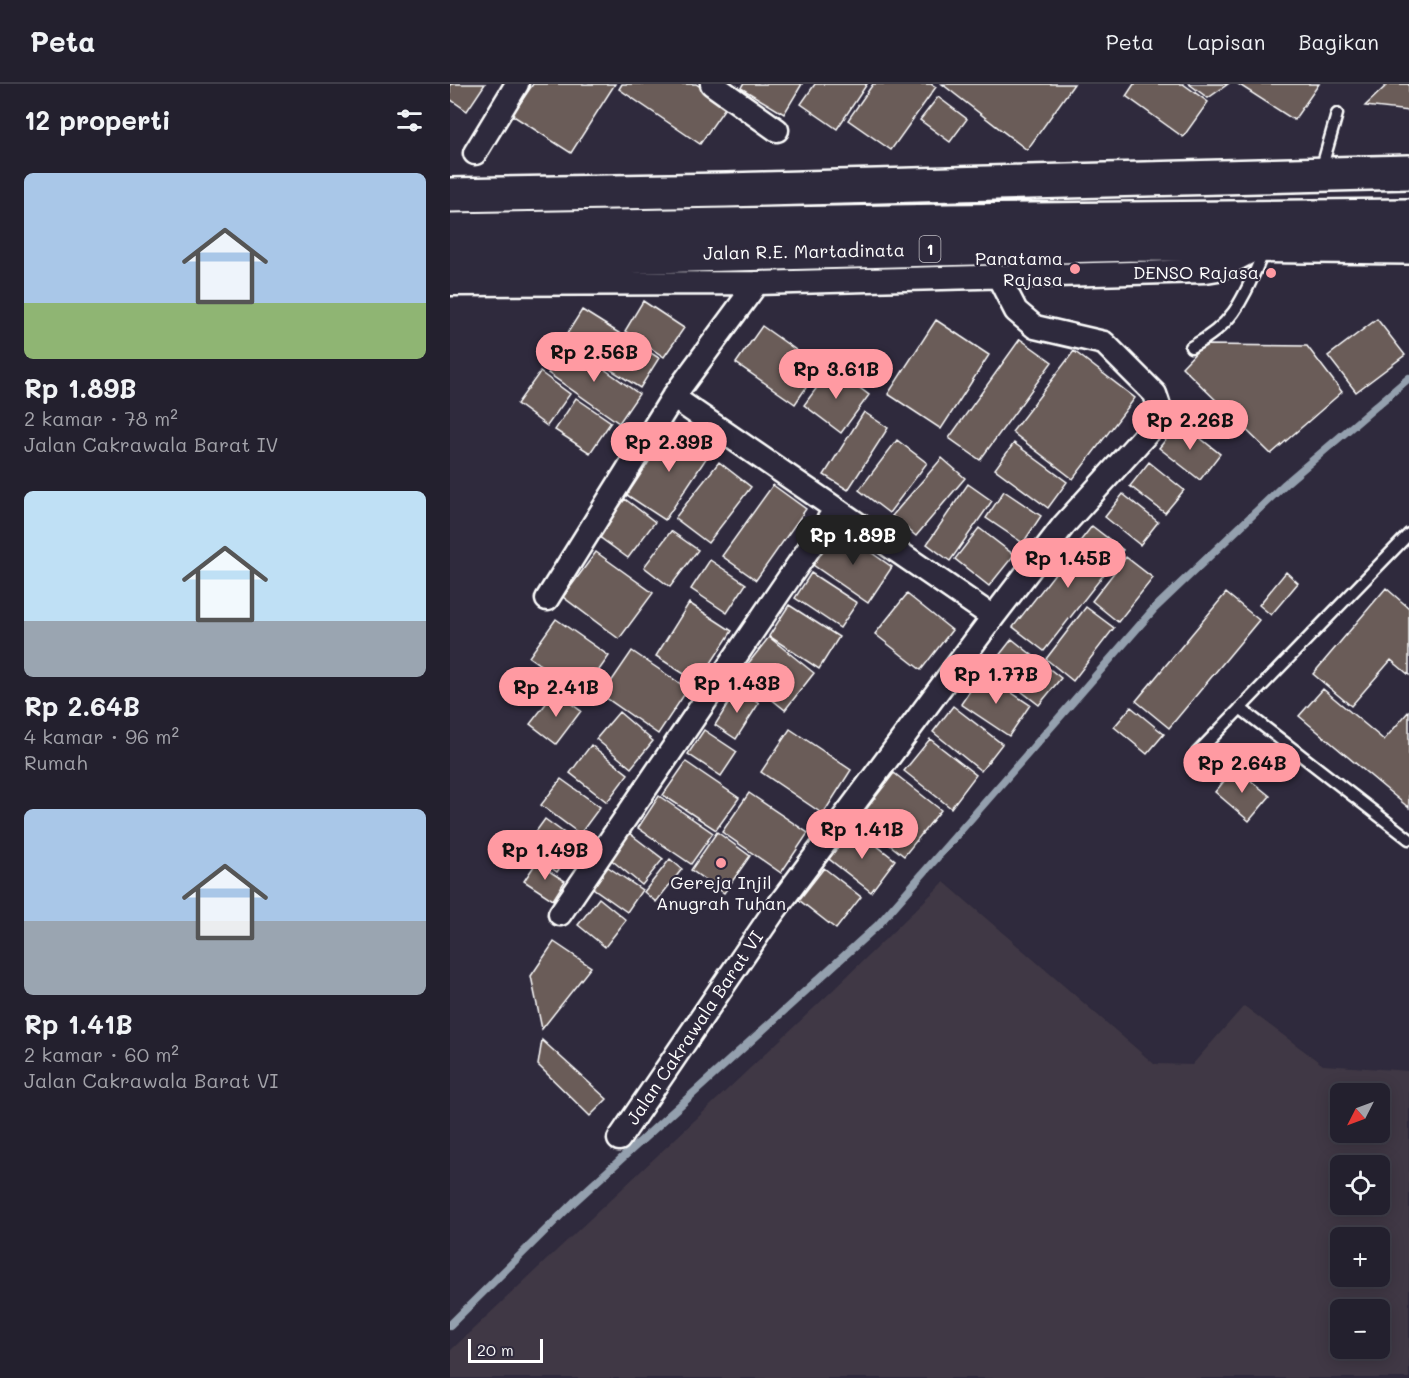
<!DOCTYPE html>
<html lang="id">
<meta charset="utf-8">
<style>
body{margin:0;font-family:Mali,sans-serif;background:#2f2d3a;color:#f1f3f6;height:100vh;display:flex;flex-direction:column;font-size:22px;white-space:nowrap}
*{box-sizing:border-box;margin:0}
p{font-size:20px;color:#a3a3aa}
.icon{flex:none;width:33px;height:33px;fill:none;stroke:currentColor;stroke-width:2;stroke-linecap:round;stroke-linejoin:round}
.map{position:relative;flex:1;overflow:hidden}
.details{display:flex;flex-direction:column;background:#23202e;width:450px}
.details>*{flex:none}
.needle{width:39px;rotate:228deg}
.tools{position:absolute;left:880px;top:999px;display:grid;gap:12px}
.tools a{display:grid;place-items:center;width:60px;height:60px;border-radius:9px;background:#23202e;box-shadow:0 3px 15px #0003,0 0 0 2px #403e4a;font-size:30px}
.scale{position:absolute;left:18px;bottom:15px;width:75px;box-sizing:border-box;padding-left:6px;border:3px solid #fff;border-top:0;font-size:16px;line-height:21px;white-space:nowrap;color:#fff;-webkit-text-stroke:4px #2f2a3d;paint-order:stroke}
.price{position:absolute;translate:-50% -51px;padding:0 14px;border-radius:21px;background:#ff9aa2;color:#111;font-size:20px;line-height:39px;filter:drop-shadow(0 2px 3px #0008)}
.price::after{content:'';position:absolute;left:50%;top:36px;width:18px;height:14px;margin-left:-9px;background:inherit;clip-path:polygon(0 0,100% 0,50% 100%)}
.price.selected{background:#222;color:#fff}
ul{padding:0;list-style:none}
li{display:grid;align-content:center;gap:12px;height:318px;padding:0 24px}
li span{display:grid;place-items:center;height:186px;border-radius:9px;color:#555}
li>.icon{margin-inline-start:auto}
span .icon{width:108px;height:108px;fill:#fffc;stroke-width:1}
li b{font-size:26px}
h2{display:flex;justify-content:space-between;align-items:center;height:72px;padding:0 24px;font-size:26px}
header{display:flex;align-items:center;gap:36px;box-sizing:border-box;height:84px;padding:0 30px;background:#23202e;border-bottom:2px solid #403e4a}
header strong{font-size:28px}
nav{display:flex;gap:33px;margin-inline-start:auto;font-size:21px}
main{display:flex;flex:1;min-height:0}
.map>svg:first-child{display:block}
</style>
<header>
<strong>Peta</strong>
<nav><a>Peta</a><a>Lapisan</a><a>Bagikan</a></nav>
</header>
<main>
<section class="details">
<h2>12 properti<svg class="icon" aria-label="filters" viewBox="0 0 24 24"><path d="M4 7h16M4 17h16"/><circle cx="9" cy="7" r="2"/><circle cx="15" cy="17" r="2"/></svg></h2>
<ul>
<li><span style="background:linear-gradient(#a9c7e8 70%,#8fb573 0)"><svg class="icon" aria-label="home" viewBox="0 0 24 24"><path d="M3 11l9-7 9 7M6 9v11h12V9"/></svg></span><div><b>Rp 1.89B</b><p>2 kamar · 78 m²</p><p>Jalan Cakrawala Barat IV</p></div></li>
<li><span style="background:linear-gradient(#bfe0f5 70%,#9aa5b1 0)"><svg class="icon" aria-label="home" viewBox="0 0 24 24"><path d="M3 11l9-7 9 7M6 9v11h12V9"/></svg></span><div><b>Rp 2.64B</b><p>4 kamar · 96 m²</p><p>Rumah</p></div></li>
<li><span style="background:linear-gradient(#a9c7e8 60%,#9aa5b1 0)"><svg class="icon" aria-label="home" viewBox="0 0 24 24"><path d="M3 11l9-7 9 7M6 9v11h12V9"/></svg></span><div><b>Rp 1.41B</b><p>2 kamar · 60 m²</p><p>Jalan Cakrawala Barat VI</p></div></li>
</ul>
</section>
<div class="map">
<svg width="959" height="1294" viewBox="0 0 959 1294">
<rect width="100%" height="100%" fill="#2f2a3d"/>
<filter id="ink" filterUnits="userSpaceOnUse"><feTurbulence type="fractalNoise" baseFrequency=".0167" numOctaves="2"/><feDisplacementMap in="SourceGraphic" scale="12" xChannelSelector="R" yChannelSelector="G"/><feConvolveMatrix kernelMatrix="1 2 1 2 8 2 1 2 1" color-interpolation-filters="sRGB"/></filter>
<g filter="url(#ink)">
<path fill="#413945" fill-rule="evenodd" d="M494,798L704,980L742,981L794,922L873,981L959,987V1294H0V1267L381,908ZM891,1010H930V1048H891ZM891,1082H930V1120H891ZM891,1154H930V1192H891ZM891,1226H930V1264H891Z"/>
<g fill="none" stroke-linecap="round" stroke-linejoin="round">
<path stroke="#94a0ae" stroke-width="8" d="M0,1241L125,1117L428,841L704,525L835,400L959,294"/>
</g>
<path fill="#6b5c59" stroke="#fff" stroke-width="1.5" d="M0,0H35L17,27L0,15Z
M83,0H165L121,69L62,31Z
M172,0H246L277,21L250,60L169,5Z
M293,0H352L334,30L291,4Z
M365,0H417L387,45L351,20Z
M423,0H481L486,3L441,66L398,36Z
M492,0H624L577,66Z
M684,0H733L758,18L733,53L676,12Z
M739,0H778L758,14Z
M788,0H869L844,36Z
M938,0H959V27L915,22Z
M488,13L517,35L500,58L470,36Z
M193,217L234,244L214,273L175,247Z
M132,226L209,274L190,304L113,256Z
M927,235L955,271L906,308L878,272Z
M486,236L539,271L491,345L438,310Z
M312,242L370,283L345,320L286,279Z
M570,255L602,278L530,376L499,354Z
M119,260L189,310L169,339L98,289Z
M753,261L857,262L892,308L821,370L732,283Z
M624,267L685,314L623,395L562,348Z
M382,283L419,311L391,349L354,321Z
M90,288L120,310L97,342L67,320Z
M126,314L161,338L140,369L105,346Z
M414,328L438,344L398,406L374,391Z
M730,338L770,370L750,396L709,364Z
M223,341L261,367L215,436L177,411Z
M447,356L477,379L439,429L409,406Z
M564,359L617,398L598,424L545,385Z
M492,374L515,394L466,452L442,432Z
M269,378L301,403L258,459L225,434Z
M699,378L734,406L715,429L680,402Z
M518,400L542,417L500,477L477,460Z
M323,401L356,425L306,496L272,472Z
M554,407L591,432L573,459L536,434Z
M673,410L708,438L690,461L655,433Z
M175,415L205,438L178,474L148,452Z
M642,442L673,466L594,567L563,543Z
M529,444L564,471L539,502L505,475Z
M387,445L442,483L418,519L363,481Z
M221,447L248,466L220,503L194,483Z
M146,468L203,509L169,555L113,513Z
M676,473L703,494L668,538L642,517Z
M260,476L296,500L277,529L241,505Z
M836,488L848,499L821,531L809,521Z
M361,489L407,519L390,544L345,514Z
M936,504L959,524V591L941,576L901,622L863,590Z
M776,509L809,536L719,644L686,617Z
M457,510L502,546L471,586L425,550Z
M239,519L282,547L248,599L206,572Z
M339,521L389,553L369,585L319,552Z
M636,523L664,544L623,597L596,575Z
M106,535L159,572L132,610L79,573Z
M319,553L364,589L335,626L290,590Z
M562,555L611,594L589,621L540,583Z
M182,567L238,605L208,650L152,611Z
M532,589L580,621L559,652L511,620Z
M288,604L309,619L286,655L265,641Z
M873,605L934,656L959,627V724L849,632Z
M105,608L131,627L106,660L80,640Z
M503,622L552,660L531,687L483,648Z
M681,623L714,650L697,670L664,643Z
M169,628L203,657L181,684L146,655Z
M340,645L401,686L373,730L311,688Z
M254,646L287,668L271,692L238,670Z
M480,655L526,691L501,724L454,687Z
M141,661L178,690L157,718L120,689Z
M236,678L289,714L266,746L213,711Z
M785,684L820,712L799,737L765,708Z
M444,689L491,726L454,772L408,736Z
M111,695L150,723L130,750L91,721Z
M299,709L358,749L331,789L272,748Z
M209,712L263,749L241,780L188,744Z
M95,735L128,759L107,788L74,764Z
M403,743L445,776L421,808L379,775Z
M267,748L300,772L274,809L241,786Z
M179,749L213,775L192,801L159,774Z
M220,775L232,785L206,818L194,808Z
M86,779L115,797L103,816L74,797Z
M158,783L192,806L177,828L143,804Z
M374,784L411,813L386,845L349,816Z
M149,814L176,836L155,863L128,841Z
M104,858L141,883L92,945L81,892Z
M92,956L157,1015L140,1032L88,981Z"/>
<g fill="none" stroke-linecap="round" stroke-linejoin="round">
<defs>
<path id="lane" d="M871,86L887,30
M741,263C788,238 794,211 815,165
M790,624L959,755
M747,669L959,450"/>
<path id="street" d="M262,0L327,46
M25,69L67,0
M0,200L307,199L756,187L768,185L809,163
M223,313L543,533
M97,515L223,313L307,199
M110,830L386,425
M169,1055L322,830L543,533L613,442L709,336L711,328L705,310L654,259L585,243L566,227L548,192"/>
<path id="highway" d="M0,111L276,106L959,88
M0,146L498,137L959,132
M0,177L688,160L959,163"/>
</defs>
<use href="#lane" stroke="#fff" stroke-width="15"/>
<use href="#street" stroke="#fff" stroke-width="27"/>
<use href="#highway" stroke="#fff" stroke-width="38"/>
<use href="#lane" stroke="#2f2a3d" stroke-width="10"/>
<use href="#street" stroke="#2f2a3d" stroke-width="22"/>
<use href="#highway" stroke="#2f2a3d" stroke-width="33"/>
</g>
</g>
<g fill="#ff9aa2" stroke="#2f2a3d" stroke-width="2">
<circle cx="625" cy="185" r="6"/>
<circle cx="821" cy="189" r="6"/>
<circle cx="271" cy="779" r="6"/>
</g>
<g text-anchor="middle" stroke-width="4.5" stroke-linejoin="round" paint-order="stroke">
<rect fill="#2f2a3d" stroke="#c1bfc5" stroke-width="1.5" x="469.5" y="152" width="21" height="26" rx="4.5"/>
<g font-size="16" font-weight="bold" fill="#fff">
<text x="480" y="171">1</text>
</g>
<g font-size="18" fill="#fff" stroke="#2f2a3d">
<text transform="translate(354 168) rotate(-1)" y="6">Jalan R.E. Martadinata</text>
<text transform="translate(245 944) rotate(-56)" y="6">Jalan Cakrawala Barat VI</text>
</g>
<g font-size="18" fill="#fff" stroke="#2f2a3d" text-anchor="end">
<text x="613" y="181">Panatama<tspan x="613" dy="21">Rajasa</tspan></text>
<text x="809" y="195">DENSO Rajasa</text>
<text x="271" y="805" text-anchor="middle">Gereja Injil<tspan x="271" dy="21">Anugrah Tuhan</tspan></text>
</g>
</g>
</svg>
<div class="tools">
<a><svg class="needle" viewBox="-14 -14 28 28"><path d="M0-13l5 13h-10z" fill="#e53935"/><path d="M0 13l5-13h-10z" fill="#a3a3aa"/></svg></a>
<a><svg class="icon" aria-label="locate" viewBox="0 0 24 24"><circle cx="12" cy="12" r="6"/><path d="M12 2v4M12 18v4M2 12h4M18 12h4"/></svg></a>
<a>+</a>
<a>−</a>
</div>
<div class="scale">20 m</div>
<b class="price" style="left:144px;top:299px">Rp 2.56B</b>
<b class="price" style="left:386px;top:316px">Rp 3.61B</b>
<b class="price" style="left:740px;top:367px">Rp 2.26B</b>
<b class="price" style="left:219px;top:389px">Rp 2.39B</b>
<b class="price selected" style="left:403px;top:482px">Rp 1.89B</b>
<b class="price" style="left:618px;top:505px">Rp 1.45B</b>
<b class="price" style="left:546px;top:621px">Rp 1.77B</b>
<b class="price" style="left:287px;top:630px">Rp 1.43B</b>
<b class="price" style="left:106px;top:634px">Rp 2.41B</b>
<b class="price" style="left:792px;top:710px">Rp 2.64B</b>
<b class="price" style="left:412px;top:776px">Rp 1.41B</b>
<b class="price" style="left:95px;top:797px">Rp 1.49B</b>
</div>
</main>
